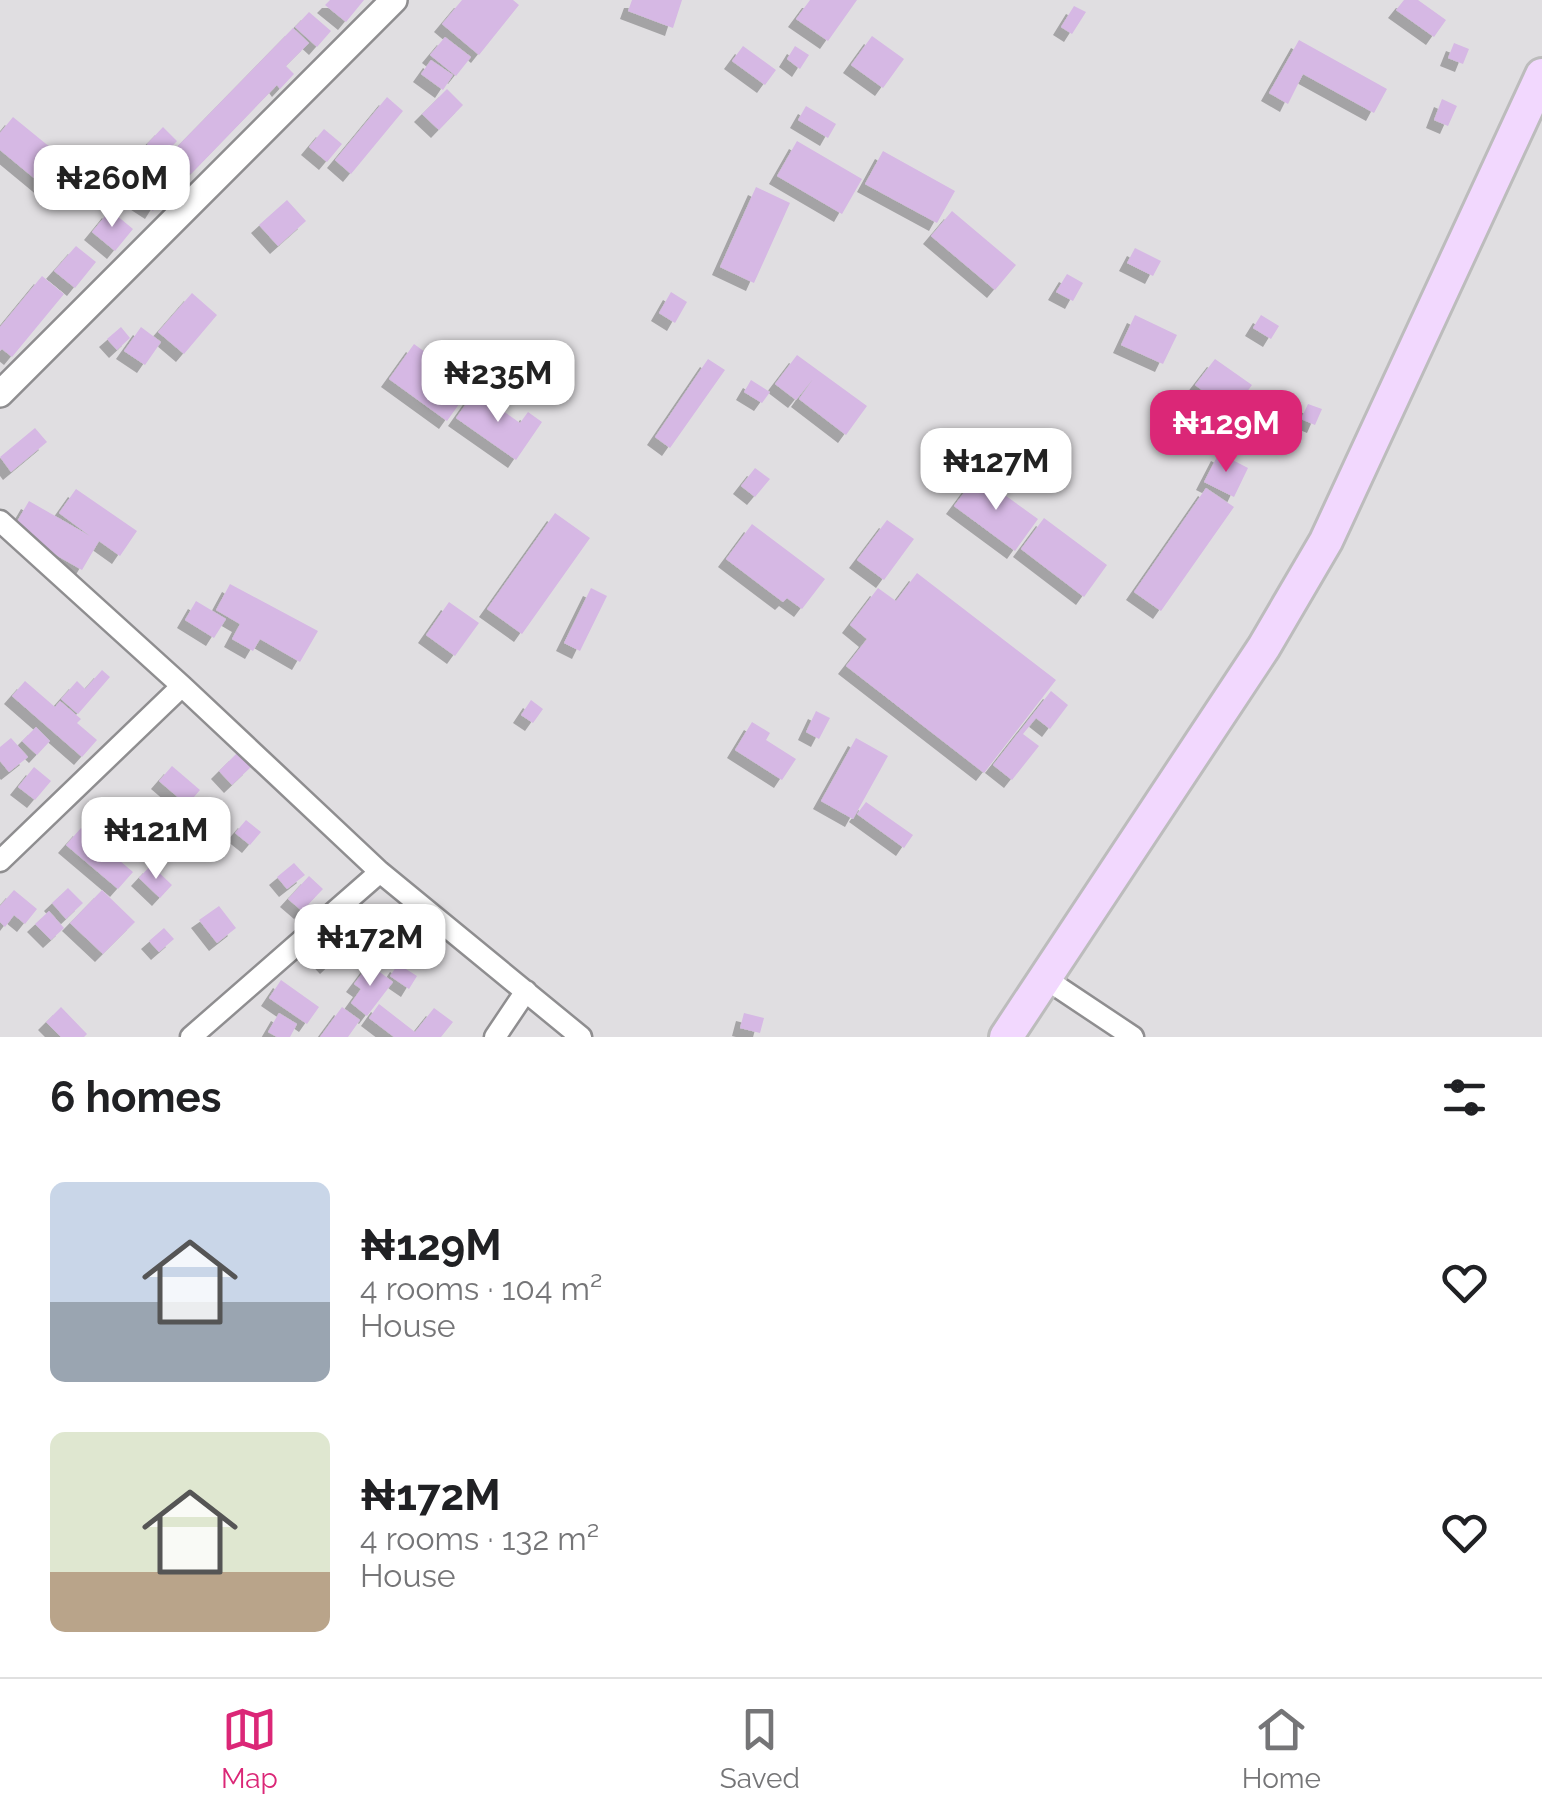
<!DOCTYPE html>
<meta charset="utf-8">
<style>
body{margin:0;font-family:Raleway,sans-serif;background:#f6f6f6;color:#202124;height:100vh;display:flex;flex-direction:column;font-size:38px;white-space:nowrap}
*{box-sizing:border-box;margin:0}
p{font-size:32px;color:#757577}
.icon{flex:none;width:55px;height:55px;fill:none;stroke:currentColor;stroke-width:2;stroke-linecap:round;stroke-linejoin:round}
.map{position:relative;height:1037px;overflow:hidden}
.details{display:flex;flex-direction:column;background:#fff;flex:1}
.details>*{flex:none}
.price{position:absolute;translate:-50% -85px;padding:0 22px;border-radius:20px;background:#fff;color:#222;font-size:32px;line-height:65px;filter:drop-shadow(0 2px 5px #0008)}
.price::after{content:'';position:absolute;left:50%;top:60px;width:30px;height:22px;margin-left:-15px;background:inherit;clip-path:polygon(0 0,100% 0,50% 100%)}
.price.current{background:#db2777;color:#fff}
ul{padding:0;list-style:none}
li{display:flex;align-items:center;gap:30px;height:250px;padding:0 50px}
li span{display:grid;place-items:center;flex:none;width:280px;height:200px;border-radius:15px;color:#555}
li>.icon{margin-inline-start:auto}
span .icon{width:120px;height:120px;fill:#fffc;stroke-width:1}
li b{font-size:42px}
h2{display:flex;justify-content:space-between;align-items:center;height:120px;padding:0 50px;font-size:42px}
.tabs{display:flex;justify-content:space-around;align-items:center;height:140px;border-top:2px solid #e0e0e0;background:#fff;font-size:28px;color:#757577}
.tabs a{display:grid;justify-items:center;gap:5px}
.tabs .current{color:#db2777}
.map>svg:first-child{display:block}
</style>
<div class="map">
<svg width="1542" height="1037" viewBox="0 0 1542 1037">
<defs>
<filter id="shadow"><feDropShadow dx="-8" dy="8" stdDeviation="0" flood-color="#0004"/></filter>
</defs>
<rect width="100%" height="100%" fill="#e0dee1"/>
<path fill="#d6b8e4" filter="url(#shadow)" d="M330,0H364L346,22L325,5Z
M462,0H513L519,5L479,55L442,24Z
M632,0H682L673,28L628,11Z
M810,0H857L828,41L796,19Z
M1404,0H1418L1446,20L1434,37L1396,10Z
M1074,6L1086,12L1072,34L1061,27Z
M309,12L331,31L317,47L295,27Z
M293,28L309,43L286,66L294,74L280,89L277,85L191,174L171,153Z
M872,36L904,59L883,88L851,65Z
M445,37L471,57L456,76L430,55Z
M1299,40L1387,89L1374,113L1303,74L1288,104L1269,93Z
M1454,43L1469,49L1463,64L1448,58Z
M743,46L776,70L765,85L732,61Z
M795,46L809,55L800,69L787,59Z
M431,60L453,75L443,90L421,74Z
M447,89L463,105L439,130L422,114Z
M387,97L403,111L351,174L335,160Z
M1442,99L1457,106L1448,126L1434,120Z
M806,106L836,124L828,138L798,120Z
M13,117L67,161L46,188L0,150V133Z
M163,127L177,141L161,158L147,144Z
M324,129L342,144L327,162L309,147Z
M797,141L862,179L842,214L777,176Z
M883,151L955,191L937,223L865,184Z
M161,159L185,177L172,193L149,175Z
M140,179L163,195L153,211L130,196Z
M756,187L790,203L754,283L720,267Z
M287,200L306,221L278,246L259,225Z
M110,210L133,229L115,251L92,232Z
M952,211L1016,265L995,290L931,236Z
M76,246L96,262L75,288L54,271Z
M1135,248L1161,261L1153,276L1127,263Z
M1067,274L1083,283L1073,301L1056,292Z
M42,276L64,294L12,357L2,349L0,351V327Z
M671,292L687,302L675,323L659,313Z
M192,293L217,315L184,354L158,332Z
M1135,315L1177,335L1163,364L1121,345Z
M1261,315L1279,326L1271,339L1253,328Z
M121,327L130,338L117,350L107,339Z
M141,327L161,342L145,365L124,351Z
M414,344L472,386L447,421L389,379Z
M797,355L867,406L846,435L799,399L813,379L796,400L775,384Z
M708,359L725,370L670,448L655,437Z
M1215,359L1252,385L1232,412L1195,385Z
M751,380L770,392L762,403L744,392Z
M475,391L520,423L528,412L542,422L516,460L456,418Z
M1308,404L1322,409L1315,425L1301,419Z
M35,428L47,442L11,472L0,457Z
M1219,453L1248,468L1234,497L1204,482Z
M755,468L770,479L755,497L741,486Z
M977,475L1038,519L1015,551L954,506Z
M1206,488L1234,507L1161,611L1134,592Z
M76,489L137,531L120,556L99,541L82,570L12,530L29,501L90,536L59,513Z
M555,513L590,538L522,634L487,609Z
M1044,518L1107,565L1084,597L1021,549Z
M887,520L914,539L884,580L857,560Z
M752,524L825,579L802,609L787,598L783,602L726,559Z
M917,573L1056,680L984,773L846,666L867,639L850,625L878,588L896,601Z
M230,584L318,631L300,662L260,639L253,651L232,639L240,624L216,610Z
M591,588L607,596L580,651L564,643Z
M196,601L226,619L214,638L185,620Z
M449,602L479,623L455,656L426,635Z
M102,670L110,677L78,714L61,699L77,681L85,689Z
M25,681L55,707L60,701L81,719L77,723L97,740L82,757L12,696Z
M1051,691L1068,705L1050,729L1036,718L1023,734L1039,746L1012,780L993,765Z
M531,700L543,709L533,723L521,715Z
M816,711L830,718L819,739L806,732Z
M752,722L770,733L766,740L796,759L782,780L735,750Z
M36,727L50,741L37,755L22,741Z
M11,738L28,757L9,772L0,761V747Z
M856,738L888,756L853,819L821,801Z
M237,753L251,767L232,785L219,771Z
M172,766L200,790L187,805L159,781Z
M34,767L51,781L35,800L18,787Z
M866,802L913,835L904,848L857,814Z
M246,820L261,832L250,845L235,833Z
M81,828L133,872L118,889L66,845Z
M294,863L305,875L287,889L277,877Z
M151,865L172,885L160,898L139,878Z
M309,876L323,889L302,911L288,899Z
M68,888L83,903L66,919L52,903Z
M14,890L37,909L25,924L14,915L5,927L0,922V906Z
M102,890L135,922L103,954L70,923Z
M219,906L236,928L217,943L199,920Z
M49,911L64,928L51,940L35,924Z
M344,922L358,938L328,966L314,951Z
M164,928L174,939L159,952L149,941Z
M369,964L393,982L367,1016L351,1003L361,989L354,984Z
M398,964L417,976L409,989L390,976Z
M281,980L319,1007L307,1024L269,998Z
M379,1004L415,1032L434,1008L453,1022L441,1037H394L369,1018Z
M61,1007L87,1034L84,1037H61L46,1022Z
M342,1007L360,1020L348,1037H320Z
M279,1013L297,1024L290,1037H277L268,1032Z
M744,1013L764,1018L760,1033L740,1028Z"/>
<g fill="none" stroke-linecap="round" stroke-linejoin="round">
<defs>
<path id="minor" d="M0,521L182,686L380,872L581,1037
M0,861L182,686
M1046,979L1133,1037
M191,1037L380,872
M495,1037L526,991"/>
<path id="tertiary" d="M0,394L394,0"/>
<path id="primary" d="M1006,1037L1264,647L1326,541L1542,75"/>
</defs>
<use href="#minor" stroke="#8f8e90" stroke-width="25"/>
<use href="#tertiary" stroke="#8f8e90" stroke-width="30"/>
<use href="#primary" stroke="#bcbcbc" stroke-width="38"/>
<use href="#minor" stroke="#fff" stroke-width="20"/>
<use href="#tertiary" stroke="#fff" stroke-width="25"/>
<use href="#primary" stroke="#f2d8fe" stroke-width="32"/>
</g>
</svg>
<b class="price" style="left:112px;top:230px">₦260M</b>
<b class="price" style="left:498px;top:425px">₦235M</b>
<b class="price current" style="left:1226px;top:475px">₦129M</b>
<b class="price" style="left:996px;top:513px">₦127M</b>
<b class="price" style="left:156px;top:882px">₦121M</b>
<b class="price" style="left:370px;top:989px">₦172M</b>
</div>
<section class="details">
<h2>6 homes<svg class="icon" aria-label="filters" viewBox="0 0 24 24"><path d="M4 7h16M4 17h16"/><circle cx="9" cy="7" r="2"/><circle cx="15" cy="17" r="2"/></svg></h2>
<ul>
<li><span style="background:linear-gradient(#c9d6e8 60%,#9aa5b1 0)"><svg class="icon" aria-label="home" viewBox="0 0 24 24"><path d="M3 11l9-7 9 7M6 9v11h12V9"/></svg></span><div><b>₦129M</b><p>4 rooms · 104 m²</p><p>House</p></div><svg class="icon" aria-label="heart" viewBox="0 0 24 24"><path d="M12 20l-8-8c-3-5 5-10 8-4 3-6 11-1 8 4z"/></svg></li>
<li><span style="background:linear-gradient(#dfe7d0 70%,#b9a48a 0)"><svg class="icon" aria-label="home" viewBox="0 0 24 24"><path d="M3 11l9-7 9 7M6 9v11h12V9"/></svg></span><div><b>₦172M</b><p>4 rooms · 132 m²</p><p>House</p></div><svg class="icon" aria-label="heart" viewBox="0 0 24 24"><path d="M12 20l-8-8c-3-5 5-10 8-4 3-6 11-1 8 4z"/></svg></li>
</ul>
</section>
<nav class="tabs">
<a class="current"><svg class="icon" aria-label="map" viewBox="0 0 24 24"><path d="M3 6l6-2 6 2 6-2v14l-6 2-6-2-6 2zM9 4v14M15 6v14"/></svg>Map</a>
<a><svg class="icon" aria-label="saved" viewBox="0 0 24 24"><path d="M7 4h10v16l-5-4-5 4z"/></svg>Saved</a>
<a><svg class="icon" aria-label="home" viewBox="0 0 24 24"><path d="M3 11l9-7 9 7M6 9v11h12V9"/></svg>Home</a>
</nav>
